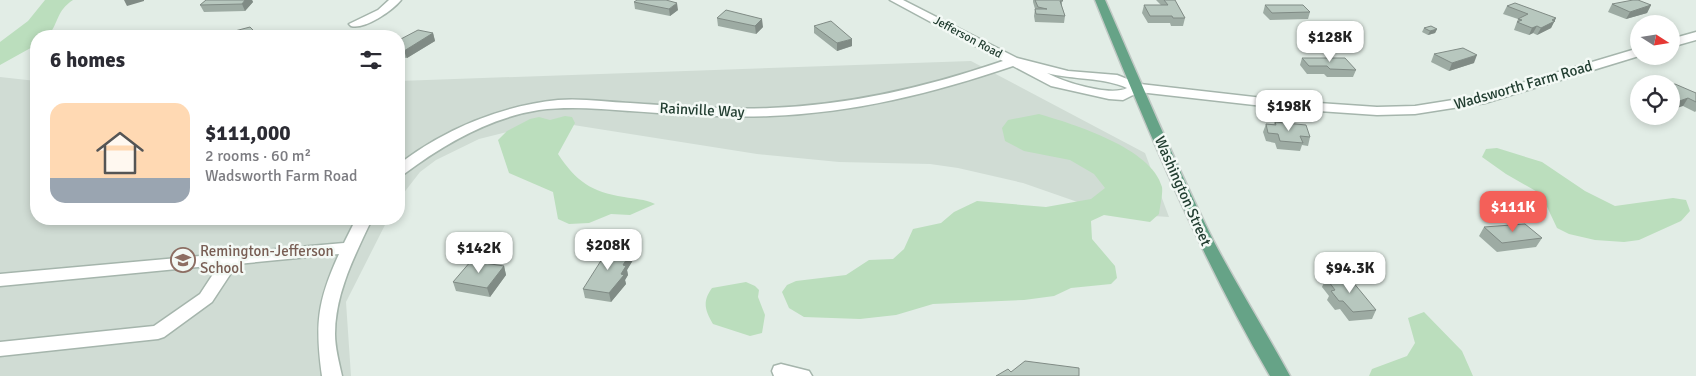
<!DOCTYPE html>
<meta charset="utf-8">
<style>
body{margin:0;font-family:Signika,sans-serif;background:#f2f2f3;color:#2b2b33;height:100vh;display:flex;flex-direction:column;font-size:19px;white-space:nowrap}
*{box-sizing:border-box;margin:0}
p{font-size:16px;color:#7c7c81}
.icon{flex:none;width:28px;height:28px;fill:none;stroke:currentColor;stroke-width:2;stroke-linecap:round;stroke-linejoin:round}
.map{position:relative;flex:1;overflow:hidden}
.sheet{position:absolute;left:30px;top:30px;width:375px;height:195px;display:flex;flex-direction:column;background:#fff;border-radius:20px;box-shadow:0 2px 8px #0003}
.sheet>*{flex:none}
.needle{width:32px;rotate:102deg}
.tools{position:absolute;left:1630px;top:15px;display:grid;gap:10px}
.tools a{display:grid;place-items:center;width:50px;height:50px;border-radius:50%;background:#fff;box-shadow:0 2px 8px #0003;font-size:25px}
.price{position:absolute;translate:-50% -42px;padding:0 11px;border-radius:10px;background:#fff;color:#222;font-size:16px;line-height:32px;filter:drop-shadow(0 1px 2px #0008)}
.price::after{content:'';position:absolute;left:50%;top:30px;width:15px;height:11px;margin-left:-8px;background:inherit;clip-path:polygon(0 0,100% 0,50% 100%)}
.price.current{background:#f46059;color:#fff}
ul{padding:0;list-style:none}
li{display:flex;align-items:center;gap:15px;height:125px;padding:0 20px}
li+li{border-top:1px solid #e1e1e2}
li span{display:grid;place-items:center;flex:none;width:140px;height:100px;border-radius:15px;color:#555}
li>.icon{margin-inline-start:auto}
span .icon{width:60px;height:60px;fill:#fffc;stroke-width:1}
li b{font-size:21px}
h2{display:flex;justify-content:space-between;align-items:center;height:60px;padding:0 20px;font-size:21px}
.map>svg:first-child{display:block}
</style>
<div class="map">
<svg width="1696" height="376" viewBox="0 0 1696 376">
<rect width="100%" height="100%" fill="#e2ede6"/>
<path fill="#d0dcd4" d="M971,61L1145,153L1169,217L1138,215L1089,206L1023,183L958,168L930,164L839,162L757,154L567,124L527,127L479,139L436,160L420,172L399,199V81Z
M0,77L36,81V219H388L346,302L351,376H0Z"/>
<path fill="#bbdebd" d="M45,0H73C56,11 59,23 48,36H36V45L0,65V42L28,21Z
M1039,114C1073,124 1152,148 1162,187C1163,194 1160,206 1159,214L1150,222L1104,215L1091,221L1092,239L1115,266L1117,278L1111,284L1071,288L1054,296L1024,300L933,304L896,315L860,319L804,317L789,308L782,292L787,285L796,281L846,275L869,260L893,259L904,249L913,229L941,223L954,212L977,201L1046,207L1091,199L1105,188L1094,174L1070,160L1024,151L1005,141L1002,128L1008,120Z
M565,116L572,117L575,123L558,154C576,181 591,192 624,197C635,199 644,199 655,204L630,215L611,214L589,223L569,224L558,219L553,192L509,173L498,140L507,131L530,119L539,117L550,120Z
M1497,148L1542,162L1585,191L1615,206L1673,198L1686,200L1690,211L1681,221L1639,240L1624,242L1595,240L1569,234L1557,228L1541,194L1506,174L1482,157L1486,149Z
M746,282L755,286L759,290L758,297L765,315L762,333L750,336L713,324C705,310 702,302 712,288Z
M1424,312L1462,351L1473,376H1369L1372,369L1407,356L1415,343L1408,318Z"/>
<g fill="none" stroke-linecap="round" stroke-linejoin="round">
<defs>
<path id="minor" d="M389,0H401C393,10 365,30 351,26L349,24L378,10Z
M890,0H903L1017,58L1068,71L1117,75L1140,84L1289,101L1377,107L1415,106L1478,96L1639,48V56L1485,103L1415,114L1377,115L1289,109L1139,92L1123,100L1109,99L1051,86L1013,66C933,93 854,113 770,116C723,118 676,114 630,111C600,109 570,106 539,110C489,118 444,144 404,174L399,175V164C445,129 500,106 558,100C582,98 606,102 630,103C677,106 724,110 770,108C851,105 927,87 1003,61ZM1047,73C1073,80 1103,77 1127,88C1111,97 1063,82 1047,73Z
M1696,32V40L1671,47V39Z
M356,219H372C355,255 335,293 335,334C335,348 339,362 342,376H322C315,325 317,302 339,254L237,264L212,302L164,337L158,339L0,356V342L154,326L200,294L219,265L0,286V274L344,243Z
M781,364L809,371L812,376H774L772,371L774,366Z"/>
<path id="major" d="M1095,0H1105C1140,80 1174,161 1213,240C1237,286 1265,330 1290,376H1270C1200,256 1147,129 1095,0Z"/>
</defs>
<use href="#minor" stroke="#a5b5ac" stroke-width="3"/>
<use href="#major" stroke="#c1c9c5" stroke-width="3"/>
<use href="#minor" fill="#fff" fill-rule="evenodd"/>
<use href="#major" fill="#66a387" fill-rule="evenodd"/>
</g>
<path fill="#9daba3" d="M206,0H252L253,2L245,11L204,12L200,5Z
M1033,0H1062V7L1065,16L1064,23L1035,22L1034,16L1035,9L1033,2Z
M1156,0H1175L1185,18L1183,26H1171L1170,23H1148L1142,13L1144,5H1161Z
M634,2L678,10L670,16L635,9Z
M1612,4L1651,5L1647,13L1626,19L1608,12Z
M1265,5L1310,12L1308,19L1270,20L1263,13Z
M1507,6L1556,18L1551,28L1537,35L1533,33L1529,35L1514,30L1518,19L1503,14Z
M717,18L763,27L756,34L718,26Z
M814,26L852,46L837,51L814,33Z
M1424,28L1437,29L1435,33L1428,35L1422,32Z
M433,33L435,41L407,58L399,57V40Z
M1434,54L1474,63L1449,71L1431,62Z
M1302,58L1356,70L1353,77H1327L1324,74H1307L1300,65Z
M1671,85L1696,93V111L1695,112L1683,106Z
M1275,122L1310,137L1308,146L1302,145L1300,151L1277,149L1275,143L1266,141L1263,132L1266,124H1274Z
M1484,227L1542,238L1536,247L1497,252L1479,236Z
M632,251L633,260L627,270L628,275L625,280L626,284L611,302L585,298L583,289Z
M504,266L506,275L490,297L456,291L453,282Z
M1326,278L1376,310L1372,319L1349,321L1340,309L1335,310L1327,300L1329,296L1322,287Z"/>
<path fill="#808b85" d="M124,0H144V1L127,6Z
M245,0H252L253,2L245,11L242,4Z
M677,3L678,10L670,16L669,9Z
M1651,5L1647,13L1626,19L1630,12Z
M1556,18L1551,28L1537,35L1541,28Z
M762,19L763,27L756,34L755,26Z
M1537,26L1533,33L1529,35L1532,28Z
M1437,29L1435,33L1428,35L1430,31Z
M433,33L435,41L407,58L404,51Z
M852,39V46L837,51V43Z
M1477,55L1474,63L1449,71L1452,63Z
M1688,98L1683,106L1671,110V104Z
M632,251L633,260L627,270L628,275L625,280L626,284L611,302L609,293L621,274L623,265Z
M504,266L506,275L490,297L487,288Z"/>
<path fill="#b7c7be" stroke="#808b85" d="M206,0H245L242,4L200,5Z
M637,0H666L677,3L669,9L634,2Z
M1035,0H1062L1063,1H1060L1065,16L1036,14L1035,9H1047L1038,7Z
M1164,0H1175L1185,18H1173L1172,16H1150L1144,5H1168Z
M1633,0H1638L1651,5L1630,12L1612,4Z
M1515,3L1556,18L1552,20L1555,21L1541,28L1537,26L1532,28L1517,22L1522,20L1518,19L1528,14L1507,6Z
M1265,5H1303L1310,12L1272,13Z
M726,10L762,19L755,26L717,18Z
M831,21L852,39L837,43L814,26Z
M1431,26L1437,29L1430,31L1424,28Z
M250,27L255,32L259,31L263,36H235L231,32Z
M418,30L433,33L404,51L399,50V40Z
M1463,48L1477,55L1452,63L1434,54Z
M1302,58H1345L1356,70L1330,69L1327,66H1309Z
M1675,84L1696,93V102L1688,98L1671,104V85Z
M1275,122L1306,125L1310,137L1300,136L1303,143L1280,141L1278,134L1268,133L1266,124L1276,125Z
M1525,224L1542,238L1502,243L1484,227Z
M609,248L632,251L623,265L626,266L621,274L624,275L609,293L583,289Z
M471,261L504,266L487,288L453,282Z
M1348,276L1376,310L1353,312L1343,301H1339L1331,291L1335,290L1326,278Z
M1025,361L1079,368V376H996L1008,369L1011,372Z"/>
<defs>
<symbol id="school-ring" viewBox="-11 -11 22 22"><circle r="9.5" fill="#f3f9f5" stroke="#8d6e63" stroke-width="1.5"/><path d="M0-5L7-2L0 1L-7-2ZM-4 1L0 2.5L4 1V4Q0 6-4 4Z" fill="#8d6e63"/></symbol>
</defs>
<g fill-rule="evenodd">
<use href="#school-ring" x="169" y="246" width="28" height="28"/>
</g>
<g text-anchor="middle" stroke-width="5" stroke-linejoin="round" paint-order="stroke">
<g font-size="12" fill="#223e31" stroke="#f3f9f5">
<text transform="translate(968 37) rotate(28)" y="4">Jefferson Road</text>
</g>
<g font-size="15" fill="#223e31" stroke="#f3f9f5">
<text transform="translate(1523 85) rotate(-16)" y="5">Wadsworth Farm Road</text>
<text transform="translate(702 110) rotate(3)" y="5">Rainville Way</text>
<text transform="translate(1183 191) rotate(66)" y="5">Washington Street</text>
</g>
<g font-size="15" fill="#785e54" stroke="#f3f9f5" text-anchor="start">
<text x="200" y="256">Remington-Jefferson<tspan x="200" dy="17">School</tspan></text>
</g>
</g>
</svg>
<div class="tools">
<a><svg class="needle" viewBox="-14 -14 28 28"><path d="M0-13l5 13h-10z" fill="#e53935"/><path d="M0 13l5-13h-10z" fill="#7c7c81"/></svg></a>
<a><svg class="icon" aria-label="locate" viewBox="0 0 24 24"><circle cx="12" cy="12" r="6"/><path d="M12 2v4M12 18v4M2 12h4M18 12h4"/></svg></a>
</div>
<b class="price" style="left:1330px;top:63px">$128K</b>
<b class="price" style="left:1289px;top:132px">$198K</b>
<b class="price current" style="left:1513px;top:233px">$111K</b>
<b class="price" style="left:608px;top:271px">$208K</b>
<b class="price" style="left:479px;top:274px">$142K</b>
<b class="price" style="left:1350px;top:294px">$94.3K</b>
<section class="sheet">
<h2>6 homes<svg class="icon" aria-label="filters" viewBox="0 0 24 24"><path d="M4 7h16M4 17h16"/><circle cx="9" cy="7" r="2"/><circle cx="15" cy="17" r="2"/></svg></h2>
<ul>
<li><span style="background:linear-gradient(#ffd9b3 75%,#9aa5b1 0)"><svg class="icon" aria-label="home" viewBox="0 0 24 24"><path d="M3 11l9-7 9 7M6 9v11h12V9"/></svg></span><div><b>$111,000</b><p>2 rooms · 60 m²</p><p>Wadsworth Farm Road</p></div></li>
</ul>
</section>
</div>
